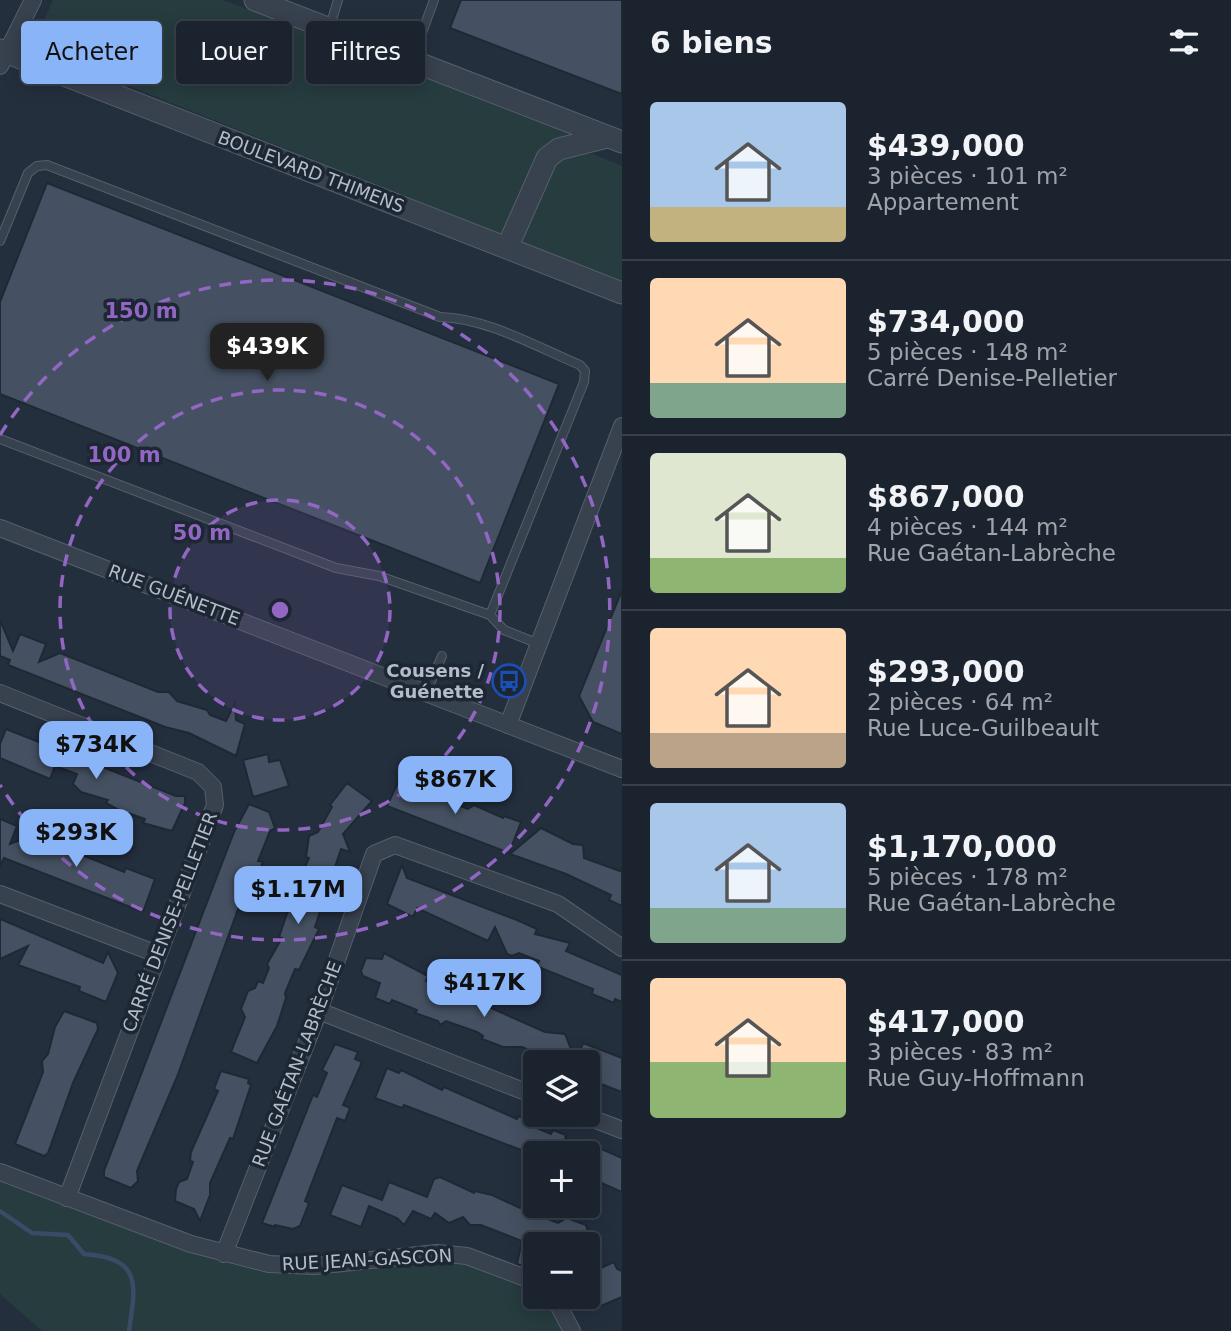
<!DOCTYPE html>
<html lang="fr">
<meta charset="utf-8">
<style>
body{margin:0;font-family:"DejaVu Sans",sans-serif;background:#242b36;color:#f1f3f6;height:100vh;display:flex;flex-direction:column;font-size:26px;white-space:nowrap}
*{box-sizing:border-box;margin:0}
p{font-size:23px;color:#a0a4aa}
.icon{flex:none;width:38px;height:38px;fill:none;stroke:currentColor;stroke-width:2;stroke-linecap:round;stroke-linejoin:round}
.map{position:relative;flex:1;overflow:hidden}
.panel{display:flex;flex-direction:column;background:#1b232e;width:609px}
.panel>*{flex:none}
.hud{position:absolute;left:21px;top:21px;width:495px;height:63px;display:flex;gap:14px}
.fabs{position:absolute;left:523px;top:1050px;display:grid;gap:14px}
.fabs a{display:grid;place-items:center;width:77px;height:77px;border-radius:7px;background:#1b232e;box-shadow:0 4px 18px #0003,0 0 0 2px #39404a;font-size:35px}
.price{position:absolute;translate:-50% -60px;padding:0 16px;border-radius:14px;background:#8ab4f8;color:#111;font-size:23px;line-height:46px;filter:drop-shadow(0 2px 4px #0008)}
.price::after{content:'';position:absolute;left:50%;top:42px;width:21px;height:16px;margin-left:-10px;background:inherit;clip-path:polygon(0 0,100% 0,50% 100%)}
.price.active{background:#222;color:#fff}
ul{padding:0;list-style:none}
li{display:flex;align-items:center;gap:21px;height:175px;padding:0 28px}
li+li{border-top:2px solid #39404a}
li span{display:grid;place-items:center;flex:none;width:196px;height:140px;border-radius:7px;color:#555}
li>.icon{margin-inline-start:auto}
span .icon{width:84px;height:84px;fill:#fffc;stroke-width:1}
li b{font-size:30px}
h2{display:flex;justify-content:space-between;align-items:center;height:84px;padding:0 28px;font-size:30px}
.tag{padding:0 24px;border-radius:7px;background:#1b232e;box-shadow:0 4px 18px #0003,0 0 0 2px #39404a;font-size:24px;line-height:63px}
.tag.active{background:#8ab4f8;color:#111}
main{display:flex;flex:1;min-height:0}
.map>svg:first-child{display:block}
</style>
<main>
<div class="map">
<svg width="622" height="1331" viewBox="0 0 622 1331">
<rect width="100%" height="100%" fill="#242f3e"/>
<path fill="#263c3f" d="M53,0H223L571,134L569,155L593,154L622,166V283L31,47Z
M0,1171L269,1264L437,1253L535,1282L536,1297H554L572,1331H42L0,1294Z"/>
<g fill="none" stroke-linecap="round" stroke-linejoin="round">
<path stroke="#394c67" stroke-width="4.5" d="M0,1211L32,1233L68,1235L84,1254C142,1258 136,1284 129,1331"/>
</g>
<path fill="#455162" stroke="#1f2835" stroke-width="2" d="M461,0H622V94L450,28Z
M47,183L559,384L480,583L0,394V302Z
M622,590V734L593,722L579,696Z
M0,620L13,651L20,634L46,644L39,662L60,653L158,692H169L177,701L207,710L210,715L226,721L235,703L236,720L245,724L236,756L189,733L165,727L8,665L10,660L0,656Z
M6,729L176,796H185V803L172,831L143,823L145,819L117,809L106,803L108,800L81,792L73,784L77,774L55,766L50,779L0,758V744Z
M268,754L269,762L280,760L289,786L253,797L243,760Z
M401,776L419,783L413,798L436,793L443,800L468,809L474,805L503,818L504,816L521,822L509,853L387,806Z
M347,783L372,801L343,834L350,852L341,849L315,927L319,929L299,970L295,969L285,993L286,998L277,1026L257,1063L231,1052L245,1017L241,1009L248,991L255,988L258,981L263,983L269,968L267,964L282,938L279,937L296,887L309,858L306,857L309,836L318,832L332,807L330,805Z
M249,804L269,812L275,828L270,831L258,861L263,862L246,903L241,901L177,1077L137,1171L138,1181L131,1188L104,1177V1171L234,832Z
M0,819L17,826L10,844L33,835L124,872L126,868L155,879L143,912L4,858L0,866Z
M541,828L573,844L583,845L584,858L620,871L622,868V906L609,900L611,895L566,874L510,854Z
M402,865L407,878L517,920L537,929L535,934L570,943L566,951L622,975V1002L615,999L614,1003L592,994L593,989L536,966L539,961L519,953L512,956L507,954L495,927L488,941L417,908L413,917L387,904Z
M0,919L103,963L108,952L118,973L106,1002L79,991L80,987L18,965L28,946L0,959Z
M384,953L428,976L426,981L474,998L473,1000L545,1032L565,1034L576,1062L583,1043L622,1058V1092L588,1079V1062H540L542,1055L522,1047H503L482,1039L483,1036L477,1032L446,1021L440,1025L438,1021L415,1013L417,1010L392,1000L390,1004L375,998L380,983L363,976L361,971L366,958L382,959Z
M64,1011L97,1023L98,1029L73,1083L48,1153L44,1156L15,1144L43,1072L42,1061L48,1054L55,1027Z
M335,1044L358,1052L355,1059L362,1062L343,1105L350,1108L345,1121L337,1118L305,1201L309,1203L300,1226L293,1229L275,1225V1227L262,1223L313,1095L317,1097L327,1073L322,1070Z
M387,1068L399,1073L401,1070L442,1090L444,1087L517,1119L519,1116L528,1120L527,1124L551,1134L553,1130L566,1135L565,1139L588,1147V1143L622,1158V1192L588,1177V1153H529L404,1105L402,1108L375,1098Z
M221,1071L249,1079L248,1083L251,1085L233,1139L230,1138L210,1183V1195L200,1221L194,1209L175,1201L176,1189L179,1182L187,1179L193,1162L190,1161L191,1152L218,1091L214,1089Z
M440,1177L474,1193L475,1191L492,1195L520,1208L524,1206L531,1213L558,1223L567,1218L586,1225L588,1232L583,1244H533L524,1266L517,1264L522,1241L481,1225H470L463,1217L449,1223L435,1213L431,1219L413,1211L404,1225L397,1218L369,1206L361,1227L330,1215L342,1185L382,1200L389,1182L427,1197L434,1179Z
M614,1262L617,1269L622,1271V1297L596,1308L588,1288V1268L594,1271Z"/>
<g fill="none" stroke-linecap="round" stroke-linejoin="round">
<defs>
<path id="service" d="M330,26L338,0
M412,60L434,0
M0,241L28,173L37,166L47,165L440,317C487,318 537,347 580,365L585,371L584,382L490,615
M0,439L336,568L379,576L490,615L504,630L539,644
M426,693L442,656"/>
<path id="minor" d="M0,66L33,0
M0,528L622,769
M0,693L198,772L213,787L215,805L67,1198
M508,725L622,426
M0,894L157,954
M319,1011L536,1096
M583,1115L622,1130
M0,1172L191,1244L269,1264L315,1266L437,1253L467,1256L536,1282
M224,1254L319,1011L374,854L395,845L558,904L622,948
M554,1297L572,1331"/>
<path id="tertiary" d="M255,0L622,142
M0,50L622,293
M507,248L547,158L559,149L607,137"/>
</defs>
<use href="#service" stroke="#565f6c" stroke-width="10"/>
<use href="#minor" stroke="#565f6c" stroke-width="18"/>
<use href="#tertiary" stroke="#565f6c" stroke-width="23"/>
<use href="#service" stroke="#38414e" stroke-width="8"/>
<use href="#minor" stroke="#38414e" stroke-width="16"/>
<use href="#tertiary" stroke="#38414e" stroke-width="21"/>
</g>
<circle cx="280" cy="610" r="110" fill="#9266c3" fill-opacity=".12"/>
<g fill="none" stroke="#9266c3" stroke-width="3.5" stroke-dasharray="12 9">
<circle cx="280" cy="610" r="110"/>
<circle cx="280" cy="610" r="220"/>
<path d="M0 435A330 330 0 1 1 0 785"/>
</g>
<defs>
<symbol id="bus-ring" viewBox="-11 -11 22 22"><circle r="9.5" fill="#1d2633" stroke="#1a4fb4" stroke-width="1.5"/><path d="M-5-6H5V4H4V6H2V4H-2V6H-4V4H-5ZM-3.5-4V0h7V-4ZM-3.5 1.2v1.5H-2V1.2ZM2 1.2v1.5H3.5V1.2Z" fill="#1a4fb4"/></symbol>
</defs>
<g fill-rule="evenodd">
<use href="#bus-ring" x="490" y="662" width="38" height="38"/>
</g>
<g text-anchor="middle" stroke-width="7" stroke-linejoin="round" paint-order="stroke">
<g font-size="18" fill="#b4bcc9" stroke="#1d2633">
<text transform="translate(311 172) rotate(21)" y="6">BOULEVARD THIMENS</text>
<text transform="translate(174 595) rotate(21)" y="6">RUE GUÉNETTE</text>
<text transform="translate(170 922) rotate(-69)" y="6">CARRÉ DENISE-PELLETIER</text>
<text transform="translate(297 1064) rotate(-69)" y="6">RUE GAÉTAN-LABRÈCHE</text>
<text transform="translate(367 1260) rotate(-3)" y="6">RUE JEAN-GASCON</text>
</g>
<g font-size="18" font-weight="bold" fill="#b4bcc9" stroke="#1d2633" text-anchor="end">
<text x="484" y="677">Cousens /<tspan x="484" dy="21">Guénette</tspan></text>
</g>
</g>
<circle cx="280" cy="610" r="10" fill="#9266c3" stroke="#1d2633" stroke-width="3.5"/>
<g font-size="21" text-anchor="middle" font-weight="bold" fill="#9266c3" stroke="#1d2633" stroke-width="7" stroke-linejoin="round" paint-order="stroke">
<text x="141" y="318">150 m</text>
<text x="124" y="462">100 m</text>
<text x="202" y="540">50 m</text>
</g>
</svg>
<div class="fabs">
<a><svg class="icon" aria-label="layers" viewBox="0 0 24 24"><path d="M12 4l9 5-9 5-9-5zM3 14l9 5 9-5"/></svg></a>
<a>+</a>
<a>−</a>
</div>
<b class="price active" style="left:267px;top:383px">$439K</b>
<b class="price" style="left:96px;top:781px">$734K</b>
<b class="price" style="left:455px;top:816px">$867K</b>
<b class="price" style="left:76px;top:869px">$293K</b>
<b class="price" style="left:298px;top:926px">$1.17M</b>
<b class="price" style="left:484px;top:1019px">$417K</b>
<div class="hud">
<a class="tag active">Acheter</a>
<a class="tag">Louer</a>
<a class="tag">Filtres</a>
</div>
</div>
<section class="panel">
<h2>6 biens<svg class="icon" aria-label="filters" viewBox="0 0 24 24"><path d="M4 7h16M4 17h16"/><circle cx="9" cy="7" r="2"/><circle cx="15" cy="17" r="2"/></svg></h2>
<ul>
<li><span style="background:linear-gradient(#a9c7e8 75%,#c2b280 0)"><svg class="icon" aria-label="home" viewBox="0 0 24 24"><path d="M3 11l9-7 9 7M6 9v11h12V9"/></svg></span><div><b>$439,000</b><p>3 pièces · 101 m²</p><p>Appartement</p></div></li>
<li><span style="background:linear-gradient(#ffd9b3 75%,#7fa58c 0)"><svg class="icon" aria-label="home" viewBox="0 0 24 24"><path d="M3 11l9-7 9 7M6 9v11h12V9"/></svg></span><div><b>$734,000</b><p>5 pièces · 148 m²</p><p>Carré Denise-Pelletier</p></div></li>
<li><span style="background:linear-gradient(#dfe7d0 75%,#8fb573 0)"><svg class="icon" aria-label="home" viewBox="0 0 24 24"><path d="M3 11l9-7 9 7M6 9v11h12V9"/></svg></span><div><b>$867,000</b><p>4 pièces · 144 m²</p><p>Rue Gaétan-Labrèche</p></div></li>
<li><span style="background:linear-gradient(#ffd9b3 75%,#b9a48a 0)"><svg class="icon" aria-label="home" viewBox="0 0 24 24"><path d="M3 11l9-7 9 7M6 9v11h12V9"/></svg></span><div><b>$293,000</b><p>2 pièces · 64 m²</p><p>Rue Luce-Guilbeault</p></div></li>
<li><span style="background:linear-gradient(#a9c7e8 75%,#7fa58c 0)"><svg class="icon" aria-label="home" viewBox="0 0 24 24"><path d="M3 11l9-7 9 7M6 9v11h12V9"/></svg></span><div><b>$1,170,000</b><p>5 pièces · 178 m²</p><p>Rue Gaétan-Labrèche</p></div></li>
<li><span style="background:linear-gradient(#ffd9b3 60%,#8fb573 0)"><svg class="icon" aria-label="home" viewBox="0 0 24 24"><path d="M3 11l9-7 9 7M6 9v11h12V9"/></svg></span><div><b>$417,000</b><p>3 pièces · 83 m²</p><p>Rue Guy-Hoffmann</p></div></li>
</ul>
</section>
</main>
